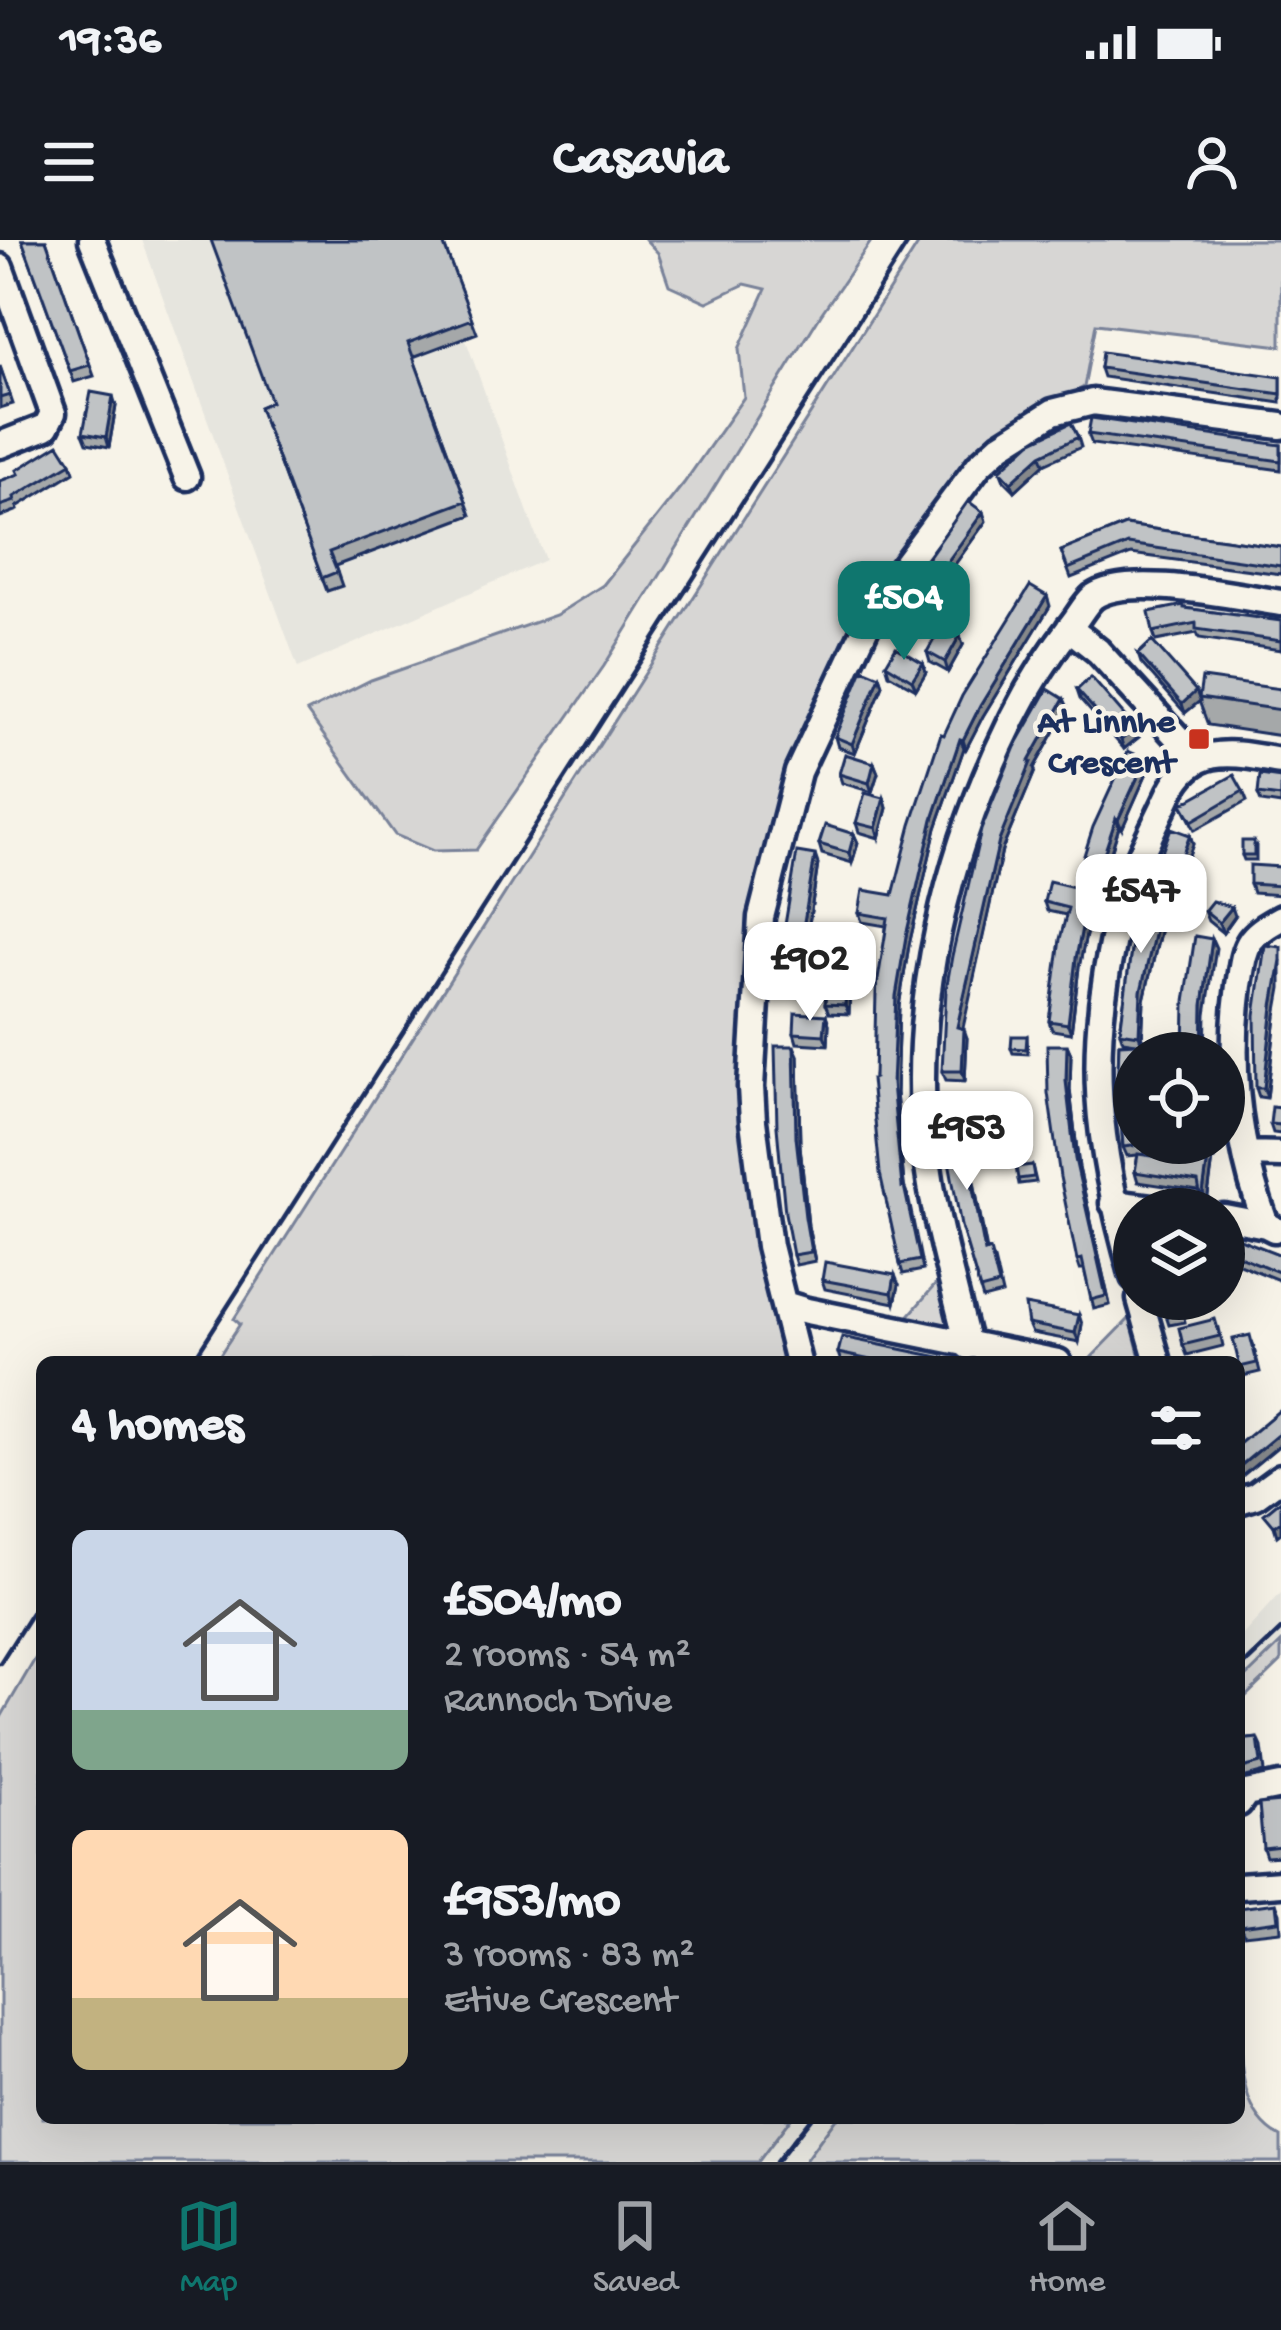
<!DOCTYPE html>
<meta charset="utf-8">
<style>
body{margin:0;font-family:"Gochi Hand",sans-serif;background:#242831;color:#f1f3f6;height:100vh;display:flex;flex-direction:column;font-size:45px;white-space:nowrap}
*{box-sizing:border-box;margin:0}
p{font-size:39px;color:#9ea1a6}
.icon{flex:none;width:66px;height:66px;fill:none;stroke:currentColor;stroke-width:2;stroke-linecap:round;stroke-linejoin:round}
.map{position:relative;flex:1;overflow:hidden}
.panel{position:absolute;left:36px;top:1116px;width:1209px;height:768px;display:flex;flex-direction:column;background:#171b24;border-radius:18px;box-shadow:0 12px 48px #0002}
.panel>*{flex:none}
.fabs{position:absolute;left:1113px;top:792px;display:grid;gap:24px}
.fabs a{display:grid;place-items:center;width:132px;height:132px;border-radius:50%;background:#171b24;box-shadow:0 12px 48px #0002;font-size:60px}
.price{position:absolute;translate:-50% -102px;padding:0 27px;border-radius:24px;background:#fff;color:#222;font-size:39px;line-height:78px;filter:drop-shadow(0 3px 6px #0008)}
.price::after{content:'';position:absolute;left:50%;top:72px;width:36px;height:27px;margin-left:-18px;background:inherit;clip-path:polygon(0 0,100% 0,50% 100%)}
.price.selected{background:#0f766e;color:#fff}
ul{padding:0;list-style:none}
li{display:flex;align-items:center;gap:36px;height:300px;padding:0 36px}
li span{display:grid;place-items:center;flex:none;width:336px;height:240px;border-radius:18px;color:#555}
li>.icon{margin-inline-start:auto}
span .icon{width:144px;height:144px;fill:#fffc;stroke-width:1}
li b{font-size:51px}
h2{display:flex;justify-content:space-between;align-items:center;height:144px;padding:0 36px;font-size:51px}
.status{display:flex;justify-content:space-between;align-items:center;height:84px;padding:0 60px;background:#171b24;direction:ltr}
.status svg{height:33px;fill:currentColor}
header{display:flex;justify-content:space-between;align-items:center;height:156px;padding:0 36px;background:#171b24;font-size:54px;font-weight:800}
.dock{display:flex;justify-content:space-around;align-items:center;height:168px;border-top:3px solid #363941;background:#171b24;font-size:33px;color:#9ea1a6}
.dock a{display:grid;justify-items:center;gap:6px}
.dock .selected{color:#0f766e}
.map>svg:first-child{display:block}
</style>
<div class="status"><b>19:36</b><svg viewBox="0 0 49 12"><path d="M0 12V9h3v3zM5 12V6h3v6zM10 12V3h3v9zM15 12V0h3v12zM26 1h20v11H26zM47 4h2v5h-2z"/></svg></div>
<header><svg class="icon" aria-label="menu" viewBox="0 0 24 24"><path d="M4 6h16M4 12h16M4 18h16"/></svg>Casavia<svg class="icon" aria-label="person" viewBox="0 0 24 24"><circle cx="12" cy="8" r="4"/><path d="M4 21q1-7 8-7t8 7"/></svg></header>
<div class="map">
<svg width="1281" height="1922" viewBox="0 0 1281 1922">
<rect width="100%" height="100%" fill="#f7f3e8"/>
<filter id="ink" filterUnits="userSpaceOnUse"><feTurbulence type="fractalNoise" baseFrequency=".00833" numOctaves="2"/><feDisplacementMap in="SourceGraphic" scale="24" xChannelSelector="R" yChannelSelector="G"/><feConvolveMatrix kernelMatrix="1 2 1 2 8 2 1 2 1" color-interpolation-filters="sRGB"/></filter>
<g filter="url(#ink)">
<path fill="#e6e5de" d="M142,0H430L545,320L298,428Z
M1281,1353V1403L1239,1444V1399Z
M791,1878H836L804,1922H758Z"/>
<path fill="#d7d6d4" stroke="#798299" stroke-width="3" d="M646,0H872L821,74L604,426L476,610L433,611L395,595L307,472L371,440L556,375L603,345L684,243L744,157L739,109L766,49L745,44L707,62L669,45L658,13Z
M921,0H1281V106L1096,84L1084,147L1033,174L975,213L789,532L746,772L788,1122H215L240,1084L234,1079Z
M941,1038L953,1082L949,1088L905,1080Z
M1130,1078L1141,1122H1114L1091,1118Z
M1281,1403V1422L1239,1463V1444Z
M42,1407V1878H791L758,1922H0V1479Z
M1239,1773C1241,1815 1237,1874 1281,1897V1922H804L836,1878H1239Z"/>
<g fill="none" stroke-linecap="round" stroke-linejoin="round">
<defs>
<path id="minor" d="M92,0L187,237
M0,27L53,173L46,187L0,205
M1069,388L1098,411L1198,520
M1246,914L1281,915
M1113,963L1161,969
M1224,977L1266,985L1274,989
M1266,985C1238,908 1228,827 1239,745C1242,730 1242,713 1251,700C1259,690 1270,684 1281,678
M1134,1037C1096,906 1084,806 1120,671C1131,629 1153,590 1171,551C1197,501 1235,514 1281,521
M1140,1059L1158,1122
M784,1064L807,1071L1058,1122
M968,1106C953,1041 933,976 926,910C909,763 948,609 1013,478C1031,442 1052,410 1076,379C1081,372 1087,362 1093,357C1128,332 1238,357 1281,363
M798,1122L769,1006L753,881L751,847L761,677L798,532L878,361L979,225L1001,205L1053,172L1093,162L1281,186
M1239,1261L1255,1256L1281,1237
M1239,1563L1246,1553L1281,1546
M1239,1646L1281,1643"/>
</defs>
<use href="#minor" stroke="#1b2f5e" stroke-width="33"/>
<use href="#minor" stroke="#f7f3e8" stroke-width="24"/>
<path stroke="#1b2f5e" stroke-width="4.5" d="M192,1122L910,0
M0,1423L42,1357
M1239,1430L1281,1390
M776,1922L811,1878"/>
</g>
<path fill="#a5a8a9" stroke="#1b2f5e" stroke-width="3" d="M22,0H46L94,136L74,142Z
M442,0L477,93L413,117L471,275L335,326L342,346L327,351L259,167L271,162Z
M0,126L13,164L0,168Z
M1100,128L1281,137V163L1103,137Z
M116,166L109,207L87,203L83,193Z
M1088,194L1281,205V230L1092,204Z
M1078,197L1081,207L1044,224L1015,251L1004,240L1000,230Z
M71,223L74,232L17,267L18,270L0,277V241L19,234Z
M986,281L943,341L929,331L925,322Z
M1125,285L1281,307V334L1131,314L1071,338L1061,311Z
M959,359L962,368L952,386L925,370L922,361Z
M1050,366L983,476L966,509L964,508L936,588L909,705L899,766L896,853L904,946L908,956L923,1030L903,1034L900,1024L874,838L886,686L862,682L859,673L893,655L944,495Z
M1184,368L1281,381V410L1199,398L1197,393L1156,401L1153,392Z
M963,405L948,432L930,422L927,412Z
M1138,414L1199,458L1281,449V496L1208,485L1199,461L1185,473L1141,423Z
M923,423L926,432L916,449L889,434L886,424Z
M880,436L883,445L855,513L838,507L835,497Z
M1077,450L1135,488L1139,497L1124,509L1080,459Z
M1064,459L1068,468L1034,528L1035,531L1002,610L962,789L967,798L965,841L946,840L942,831L981,590Z
M1146,519L1149,528L1122,589L1119,587L1090,677L1079,727L1071,793L1052,790L1049,781L1066,675L1047,671L1044,662L1074,647Z
M874,523L878,533L872,552L842,543L839,534Z
M1281,538V565L1261,562L1258,554Z
M1243,551L1247,561L1195,590L1182,564Z
M884,558L887,568L879,598L859,592L856,583Z
M854,594L858,603L852,623L822,614L819,604Z
M1190,595L1193,604L1181,636L1162,629L1159,620Z
M1256,605V620H1244L1242,615Z
M818,624L807,697L789,694L785,685Z
M1281,627V655L1253,653L1250,644Z
M1146,643L1165,648L1168,658L1144,760L1142,804H1138L1142,813H1134V903H1144L1145,915L1195,922L1192,903H1213L1215,919H1213L1207,962H1203L1199,951L1138,942L1135,932L1138,915L1127,916L1123,907L1118,832L1119,804L1136,803L1123,801L1120,792L1135,682Z
M1204,671L1235,676L1223,693L1208,681Z
M830,702L833,711L832,731L801,729L797,720Z
M847,734L850,743L849,774L829,773L825,764Z
M826,775L829,784L828,805L797,803L794,793Z
M1276,776L1267,858L1259,857L1256,848Z
M1027,796L1028,814L1013,813L1011,808Z
M1067,805L1071,814L1070,850L1079,928L1110,1065L1094,1069L1084,1029H1080L1077,1020Z
M798,815L800,906L808,986L815,1021L796,1025L793,1015Z
M967,865L971,926L987,1011L994,1020L1002,1054L983,1059L961,986Z
M1281,868V894L1273,893L1270,884Z
M1032,925L1036,942L1019,944L1018,939Z
M1224,996L1281,1015V1041L1224,1018Z
M822,1040L899,1045L895,1063L825,1049Z
M1180,1059L1185,1082L1169,1085L1166,1076Z
M1028,1084H1082L1079,1102L1032,1093Z
M1219,1088L1223,1106L1187,1115L1183,1105Z
M1253,1104L1260,1132L1243,1136L1240,1127Z
M838,1113L963,1122H841Z
M1258,1498L1262,1507L1265,1532L1239,1539V1500Z
M1281,1562V1616L1266,1617L1263,1608Z
M1276,1663L1280,1673L1281,1691L1244,1695L1240,1686Z"/>
<path fill="#86888a" stroke="#1b2f5e" stroke-width="3" d="M113,156L116,166L109,207L106,197Z
M1041,215L1044,224L1015,251L1011,242Z
M983,272L986,281L943,341L940,332Z
M1047,356L1050,366L983,476L966,509L963,500L980,466Z
M959,359L962,368L952,386L949,376Z
M960,395L963,405L948,432L945,422Z
M923,423L926,432L916,449L912,440Z
M880,436L883,445L855,513L852,504Z
M1196,451L1200,461L1185,473L1182,464Z
M1064,459L1068,468L1034,528L1035,531L1002,610L961,797L957,787L999,601L1029,521Z
M1135,488L1139,497L1124,509L1121,500Z
M960,499L964,508L936,588L909,705L899,766L896,853L905,956L902,947L892,844L896,756L906,696L933,579Z
M1146,519L1149,528L1122,589L1118,580Z
M874,523L878,533L872,552L869,543Z
M884,558L887,568L879,598L876,588Z
M1116,578L1119,587L1090,677L1079,727L1071,793L1068,784L1076,718L1086,668Z
M854,594L858,603L852,623L849,613Z
M1190,595L1193,604L1181,636L1178,627Z
M815,615L818,624L807,697L803,688Z
M1165,648L1168,658L1144,760L1142,804L1139,795L1141,751Z
M1232,667L1235,676L1223,693L1219,683Z
M1212,699L1216,708L1206,774L1205,813H1202L1203,765Z
M830,702L833,711L832,731L828,722Z
M1281,720V748L1276,776L1267,858L1264,848L1273,766Z
M847,734L850,743L849,774L845,765Z
M826,775L829,784L828,805L824,795Z
M964,789L967,798L965,841L962,831Z
M1067,805L1071,814L1070,850L1079,928L1110,1065L1075,919L1066,841Z
M794,806L798,815L800,906L808,986L815,1021L805,977L796,897Z
M963,856L967,865L971,926L988,1021L967,917Z
M1209,910L1213,919L1207,962L1203,953Z
M895,1035L899,1045L895,1063L892,1053Z
M1079,1075L1082,1084L1079,1102L1075,1093Z
M1281,1192V1204L1241,1237L1239,1227Z
M1281,1281V1293L1277,1296L1274,1286Z"/>
<path fill="#c0c3c5" stroke="#1b2f5e" stroke-width="3" d="M22,0H46L90,125L70,131Z
M211,0H442L472,79L408,103L466,261L329,312L337,332L322,338L259,167L271,162Z
M1102,112L1281,137V154L1100,128Z
M0,127L10,155L0,158Z
M91,152L113,156L106,197L83,193Z
M1091,178L1281,205V221L1088,194Z
M1071,183L1078,197L1041,215L1011,242L1000,230L1031,202Z
M59,204L71,223L14,257L15,261L0,266V241L19,234L17,230Z
M968,261L983,272L940,332L925,322Z
M1125,285L1281,307V326L1128,304L1068,329L1061,311Z
M932,343L959,359L949,376L922,361Z
M1030,346L1047,356L980,466L963,500L960,499L933,579L906,696L896,756L892,844L902,947L904,946L920,1020L900,1024L880,933L871,839L874,838L876,752L888,678L859,673L863,650L893,655L911,585L941,494L944,495L962,456Z
M1184,365V368L1281,381V401L1196,389V383L1153,392L1149,372Z
M942,385L960,395L945,422L927,412Z
M1152,401L1196,451L1182,464L1138,414Z
M896,407L923,423L912,440L886,424Z
M863,429L880,436L852,504L835,497Z
M1091,437L1135,488L1121,500L1077,450Z
M1202,438L1281,449V470L1199,458Z
M1048,449L1064,459L1029,521L1031,522L999,601L957,787L964,789L962,831H942L946,750L952,716L981,590L1015,507Z
M1128,511L1146,519L1118,580L1116,578L1086,668L1076,718L1068,784L1049,781L1060,699L1068,668L1044,662L1049,641L1074,647L1093,587Z
M845,514L874,523L869,543L839,534Z
M1234,535L1243,551L1192,581L1182,564Z
M1260,535L1281,538V557L1258,554Z
M865,553L884,558L876,588L856,583Z
M825,585L854,594L849,613L819,604Z
M1171,588L1190,595L1178,627L1159,620Z
M1242,601H1254V615H1242Z
M797,612L815,615L803,688L785,685Z
M1250,625L1281,627V646L1250,644Z
M1146,643L1165,648L1141,751L1139,795L1120,792L1135,682Z
M1212,661L1232,667L1219,683L1204,671Z
M1195,696L1212,699L1203,765L1202,813H1184L1185,762Z
M799,700L830,702L828,722L797,720Z
M1265,705L1281,707V720L1273,766L1264,848H1256L1255,775Z
M827,733L847,734L845,765L825,764Z
M795,773L826,775L824,795L794,793Z
M1012,796H1027L1026,809L1011,808Z
M1138,803V813H1134V903H1141V905L1123,907L1118,832L1119,804Z
M1047,805H1067L1066,841L1075,919L1106,1056L1091,1060L1082,1019L1077,1020L1060,937L1048,853Z
M775,806H794L796,897L805,977L811,1012L793,1015L785,973L777,887Z
M963,856L967,917L985,1012L990,1010L999,1045L980,1050L961,986L949,921L944,857Z
M1272,867L1281,868V885L1270,884Z
M1192,903H1211L1212,910H1209L1203,953H1200L1198,942L1135,932L1138,914L1195,922Z
M1032,925L1034,937L1018,939L1016,927Z
M1224,996L1235,997L1281,1015V1033L1224,1010Z
M825,1022L895,1035L892,1053L822,1040Z
M1162,1059H1179L1182,1072L1166,1076Z
M1025,1065L1079,1075L1075,1093L1028,1084Z
M1215,1079L1220,1096L1183,1105L1179,1088Z
M1250,1095L1257,1123L1240,1127L1233,1099Z
M842,1097L963,1122H880L838,1113Z
M1281,1169V1192L1239,1227V1204Z
M1281,1260V1281L1274,1286L1264,1274Z
M1258,1498L1261,1523L1239,1529V1500Z
M1281,1562V1606L1263,1608L1259,1564Z
M1276,1663L1278,1681L1240,1686L1239,1668Z"/>
</g>
<rect fill="#c8321e" stroke="#f7f3e8" stroke-width="4.5" x="1187" y="487" width="24" height="24" rx="6"/>
<g text-anchor="middle" stroke-width="9" stroke-linejoin="round" paint-order="stroke">
<g font-size="36" font-weight="bold" fill="#1b2f5e" stroke="#f7f3e8" text-anchor="end">
<text x="1175" y="491">At Linnhe<tspan x="1175" dy="41">Crescent</tspan></text>
</g>
</g>
</svg>
<div class="fabs">
<a><svg class="icon" aria-label="locate" viewBox="0 0 24 24"><circle cx="12" cy="12" r="6"/><path d="M12 2v4M12 18v4M2 12h4M18 12h4"/></svg></a>
<a><svg class="icon" aria-label="layers" viewBox="0 0 24 24"><path d="M12 4l9 5-9 5-9-5zM3 14l9 5 9-5"/></svg></a>
</div>
<b class="price selected" style="left:904px;top:423px">£504</b>
<b class="price" style="left:1141px;top:716px">£547</b>
<b class="price" style="left:810px;top:784px">£902</b>
<b class="price" style="left:967px;top:953px">£953</b>
<section class="panel">
<h2>4 homes<svg class="icon" aria-label="filters" viewBox="0 0 24 24"><path d="M4 7h16M4 17h16"/><circle cx="9" cy="7" r="2"/><circle cx="15" cy="17" r="2"/></svg></h2>
<ul>
<li><span style="background:linear-gradient(#c9d6e8 75%,#7fa58c 0)"><svg class="icon" aria-label="home" viewBox="0 0 24 24"><path d="M3 11l9-7 9 7M6 9v11h12V9"/></svg></span><div><b>£504/mo</b><p>2 rooms · 54 m²</p><p>Rannoch Drive</p></div></li>
<li><span style="background:linear-gradient(#ffd9b3 70%,#c2b280 0)"><svg class="icon" aria-label="home" viewBox="0 0 24 24"><path d="M3 11l9-7 9 7M6 9v11h12V9"/></svg></span><div><b>£953/mo</b><p>3 rooms · 83 m²</p><p>Etive Crescent</p></div></li>
</ul>
</section>
</div>
<nav class="dock">
<a class="selected"><svg class="icon" aria-label="map" viewBox="0 0 24 24"><path d="M3 6l6-2 6 2 6-2v14l-6 2-6-2-6 2zM9 4v14M15 6v14"/></svg>Map</a>
<a><svg class="icon" aria-label="saved" viewBox="0 0 24 24"><path d="M7 4h10v16l-5-4-5 4z"/></svg>Saved</a>
<a><svg class="icon" aria-label="home" viewBox="0 0 24 24"><path d="M3 11l9-7 9 7M6 9v11h12V9"/></svg>Home</a>
</nav>
